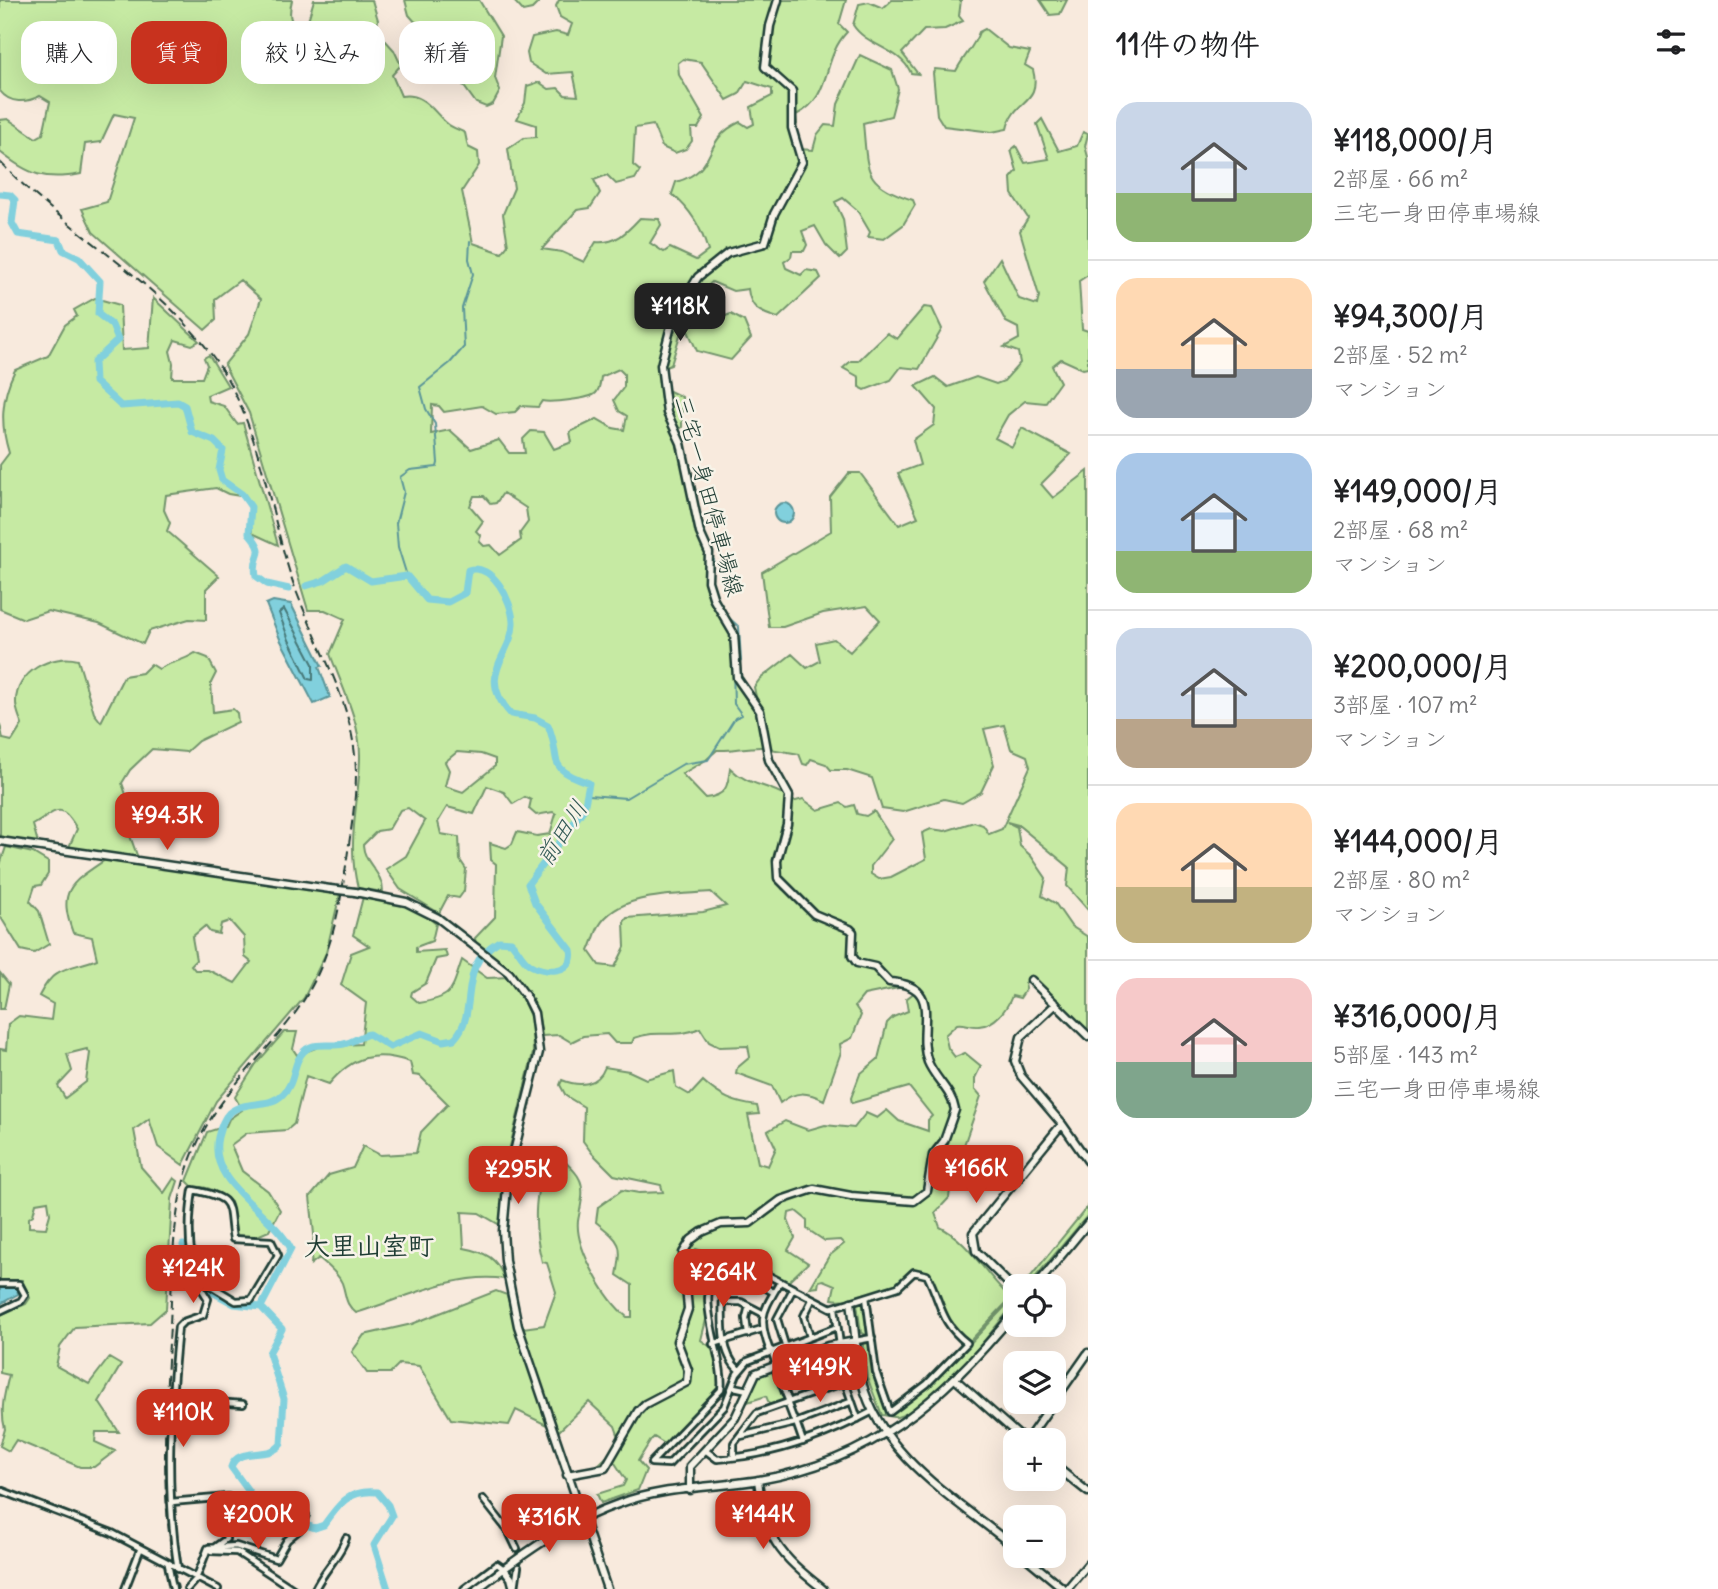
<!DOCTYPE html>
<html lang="ja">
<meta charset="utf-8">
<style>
body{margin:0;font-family:Delius,"Klee One",sans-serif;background:#f6f6f6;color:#202124;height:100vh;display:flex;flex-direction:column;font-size:26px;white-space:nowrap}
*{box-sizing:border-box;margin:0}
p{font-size:23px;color:#757577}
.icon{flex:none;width:38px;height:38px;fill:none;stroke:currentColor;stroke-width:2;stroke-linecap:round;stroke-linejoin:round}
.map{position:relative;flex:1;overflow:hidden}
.drawer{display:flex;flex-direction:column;background:#fff;width:630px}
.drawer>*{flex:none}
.banner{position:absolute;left:21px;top:21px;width:665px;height:63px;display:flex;gap:14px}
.fabs{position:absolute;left:1003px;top:1274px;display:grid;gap:14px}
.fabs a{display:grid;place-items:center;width:63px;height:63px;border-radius:14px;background:#fff;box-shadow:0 7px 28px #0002;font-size:35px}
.price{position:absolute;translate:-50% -60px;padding:0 16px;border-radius:14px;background:#c8321e;color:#fff;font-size:23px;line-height:46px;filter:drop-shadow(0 2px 4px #0008)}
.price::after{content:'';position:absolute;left:50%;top:42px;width:21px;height:16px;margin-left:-10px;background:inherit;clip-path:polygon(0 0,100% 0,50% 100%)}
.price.active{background:#222;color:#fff}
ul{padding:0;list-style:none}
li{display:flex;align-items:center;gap:21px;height:175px;padding:0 28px}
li+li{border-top:2px solid #e0e0e0}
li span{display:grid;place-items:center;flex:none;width:196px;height:140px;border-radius:21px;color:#555}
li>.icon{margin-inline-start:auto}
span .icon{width:84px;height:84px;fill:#fffc;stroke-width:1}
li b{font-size:30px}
h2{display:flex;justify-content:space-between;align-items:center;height:84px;padding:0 28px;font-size:30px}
.pill{padding:0 24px;border-radius:21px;background:#fff;box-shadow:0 7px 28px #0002;font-size:24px;line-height:63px}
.pill.active{background:#c8321e;color:#fff}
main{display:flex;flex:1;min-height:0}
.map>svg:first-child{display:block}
</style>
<main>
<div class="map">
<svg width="1088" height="1589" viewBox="0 0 1088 1589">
<rect width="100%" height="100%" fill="#f8eadd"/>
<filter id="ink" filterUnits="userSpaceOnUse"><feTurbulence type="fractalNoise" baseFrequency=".0143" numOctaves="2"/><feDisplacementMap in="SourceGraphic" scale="14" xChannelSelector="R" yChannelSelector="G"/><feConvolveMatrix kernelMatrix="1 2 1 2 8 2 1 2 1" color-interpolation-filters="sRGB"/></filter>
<g filter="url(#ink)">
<path fill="#c6eaa3" stroke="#72946c" stroke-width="2" fill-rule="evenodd" d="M0,0H292C288,16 289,23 304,33C305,31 313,3 314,0H372L378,20L376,30L394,50L401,65L392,75L401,96C426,92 434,114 449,125C453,128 460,130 465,133L468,147L478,152L479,165L462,191L473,243L502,253L508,245L503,214L514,188L508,149L524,138L536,137V125L517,119L525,103L527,86L539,82L549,89L558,88L565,95L578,96L573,72L546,74L529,63L527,53L532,37L556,32L568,35L572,24L560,17L556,6L559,0H846L839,24L847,32C821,59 833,97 796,115L797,124L791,129L799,149L813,150L817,135L825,125L835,126L838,104L860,55L892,70L898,89L891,116L863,123C868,171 862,184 913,200L915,205L903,225L884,239L868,237L870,232L857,210L843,198L835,202L843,219L847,252L840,259L826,245L815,226L802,231L807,245L804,251H792L791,257L784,262L786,268L801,275L806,270L818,272L821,278L778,318C761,313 750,309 748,289L733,291L712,282L688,304C696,324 713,321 731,314L744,321L751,338L731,360L697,351L688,331L680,335L671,365L660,369L661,387L682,397V427L674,434L708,560L705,578L709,595L730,632L733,674L760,715L764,747C747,746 734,751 717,750L706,760L682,774L705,798C726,796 728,787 730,768C748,786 764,783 786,796V816L775,877L783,890L778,865L790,823L792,802L803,799L818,810L841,803L847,807L854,805L857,814L866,816L874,811L892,839L871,866V874L879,879L891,877L926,859L922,833L931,829L945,831L974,822L983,825L989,834L1002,829L1030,767L1027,756L1011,749L1004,725L984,729L994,765L981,792L962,803L944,799L903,812L882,809L872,778L847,770H831L826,764L811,759L807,765L803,764L799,754L770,749C768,726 757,708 754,687L760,679L792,654L807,668L820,661L816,643L834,639L850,652L880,620L867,606L823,613L783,627H769L762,572L831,531L830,497L849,473H860L899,525L918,517L898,473L920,465L913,440L934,425L936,409L916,386L935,377L948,387L976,377L996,384L1004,381L1020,363L1018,352L1004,347L1019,339L1018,328L1006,322L984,281L1000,258L1019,299L1037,305L1039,296L1020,231L1028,218L1012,194L1011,178L1017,171L1011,150L1016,146L1025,163L1049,159L1037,124L1042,119L1059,151L1077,146L1083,132L1088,134L1085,146L1088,157V275L1079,281L1082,329L1088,331V368L1083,369L1061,359L1052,366L1060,382L1045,403L1025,401L1008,415L995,438L1012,447L1022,428L1071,454L1041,484L1053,498L1088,471V910L1067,886L1069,867L1018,825L1007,822L1017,827L1020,846L1031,856L1046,878L1042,896L1055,903L1071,926L1088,937V1033L1032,979L1025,983L1026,989L1020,998L1012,996C1007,1009 995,1025 979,1026C972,1027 965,1023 957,1024L945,1035L948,1048L955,1057L965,1053L981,1066L975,1078V1089L981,1096L964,1145L954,1157L949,1198L935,1213L940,1227C969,1241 986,1276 1011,1298L969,1342C963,1337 956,1333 952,1328C941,1312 939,1278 921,1270C909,1270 907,1277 898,1284C885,1293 846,1302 832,1299L835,1285L823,1280L819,1281L818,1287L810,1288L829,1256L844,1244L840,1240L825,1241L807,1229V1220L796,1211L789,1213L788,1220L795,1238L788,1250L808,1263L787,1283L748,1264L723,1265L711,1254L696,1249L691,1255L710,1278L706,1320L701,1340L712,1348L720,1379L717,1395L665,1444L654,1437L651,1440L638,1461L646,1470L638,1490L601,1503L597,1494L623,1486L626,1480L613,1460L597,1466L621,1443L615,1426L589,1402L559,1431L516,1410L509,1425L451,1419L419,1366L399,1364L390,1373H367L352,1352L364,1335L412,1324L496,1291L507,1295L516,1329L544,1325L556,1292L547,1263L542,1262C531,1219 536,1192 547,1150L556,1148C560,1161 573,1166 579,1178C586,1190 580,1208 578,1221C575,1248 606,1300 627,1317H632V1285L617,1275C623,1243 621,1242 596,1222L598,1207L622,1190L639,1193L663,1192L661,1185L614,1175L592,1153L583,1141L584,1107L566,1096L560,1085L562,1080C579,1087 598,1086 605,1067L629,1071L646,1079L674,1071L676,1087L690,1095L703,1081C720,1097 734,1103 757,1106L759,1114L748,1115L758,1163L768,1166L776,1148L768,1131L785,1121L808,1130L825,1125L854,1128L866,1113L877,1118L887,1110L899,1121L928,1131V1120L932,1116L909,1087L852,1103L851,1098L860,1074L878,1059L887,1023L893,1017L908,1011L906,999L915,992L908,986L864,995L855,1006L861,1015L852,1038L840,1044L841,1052L824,1100C807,1092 796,1090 780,1103L772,1086L736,1073L737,1068L750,1057L748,1046L719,1047L709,1042L700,1028C674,1040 661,1028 634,1038L632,1043H615L607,1034L583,1036L571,1042L559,1035L542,1036C538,991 511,970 476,945L475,938L495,917L496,864L491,860L490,843L506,848L512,844L517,832L537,836L550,834L556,814L553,812L536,815L529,809L531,800L525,797L513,804L504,792L487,786L474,814L447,807L438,822L441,834L459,837L460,860L466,869L464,891L459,898L448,896L439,913L400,889L386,869L406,856L425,821L408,808L400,810L389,829L377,831L363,845C364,864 383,872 383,892L358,888C346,843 359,804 360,758C361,724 342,686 330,654L345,619L325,610H308L249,413L224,365L249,334L261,299L240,280L215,299L216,320L205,330L93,232L82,209L107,202L134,118L114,114L101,142L85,144L81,174C45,181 29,175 0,152V120L8,119L36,138L43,134L50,102L40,96C26,103 10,104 0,91ZM683,59L701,62L727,100L739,94L747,81L772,89V96L751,107L754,124L748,127L740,122C699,141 721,169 676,182L672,194C691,210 701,227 708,251L696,260L670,248L664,252L650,243L661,225L659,219L640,218C627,232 616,244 596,242L584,262L562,252L542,249L577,210L590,208L600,193L594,180L607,175L616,184L635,179L640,171L633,165L635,128L653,125L662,147L675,153L686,149L692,141L691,128H698L704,118L679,75L678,63ZM619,369L624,374V387L614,400L619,411L627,416L624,430L613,428L597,419L570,432L572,442L554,449L544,432L531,431L523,439L525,453H509L499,440L471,449L450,430L431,434L432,405L439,406L444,412L482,406L496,414L515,412L521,406L538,407L542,401C550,403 591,399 596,393C600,389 600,383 601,377ZM503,493L526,508L528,522L520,533L521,540L500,555L491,545L484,546L479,541L481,536L476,531L483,521L470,506L474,496H484L491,504L496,503ZM457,752L481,754L495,759V766L463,792L445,786L449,770L445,762ZM711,892L726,906L703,912L627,918L624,922L625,947L615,967L599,965L589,951C593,943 595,933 599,926C619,892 677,895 711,892Z
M405,0H479L501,36L495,78L500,91L493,104L486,107L476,103L460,81L435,63L427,51L425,33L409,15Z
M513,0H541L532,9L523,11Z
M892,0H961L959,16L963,21L945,29L924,30L902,53L918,74L911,73C900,48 867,47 853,25L859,4L869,2L883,8Z
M1040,0H1067L1060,14L1050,15Z
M985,29L1009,48L1030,52L1025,65L1033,70C1042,104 1013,99 1007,129L992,132L944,126L937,115L933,73L935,69L956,71C963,57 974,47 979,32Z
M95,298L120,305L122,350L149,348L153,298L199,341L192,345L175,340L170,351L173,363L172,378H202L207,365L204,358L209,355L228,386L207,395L208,401L224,406L237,424L243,423L278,545L252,533L251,506L246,497L228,494L216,488L166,495L164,510L170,523L167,531L219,576L206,589V620L189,619L149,631L143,644L99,623L48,611L24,619L0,609V465L9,453C0,424 1,398 15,370L48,356L65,325L77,316L74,310Z
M924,307L932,308L942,329L919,369L901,367L891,380L865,390L859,387V377L843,368L851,361H858L887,333L897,339Z
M195,653L208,658L216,673L211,683L213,712L233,709L237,713L238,722L198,741L186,752L152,749L130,770L122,783L130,806L129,833L138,858L69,847L77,829C60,799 56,812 33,825L38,843L0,837V724L3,739L12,741L22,725C20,718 16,710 16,703C15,672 52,653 78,660L94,713L101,722L124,676L142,673L151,664L159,669C171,661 182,662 195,653Z
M6,847L33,853L48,862V874L41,885L35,886L30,901L39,911L49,944L34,953L21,950L0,916V865Z
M105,860L340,894L326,953L304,998L216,1101L183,1165L158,1147L149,1119L134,1130L141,1167L164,1193L174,1178L178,1181L172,1199L166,1309L150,1323L75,1327L60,1347L56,1366L89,1384L109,1358L121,1365L99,1402L119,1432H96L95,1442L115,1451L94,1467H80L16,1440L9,1451L0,1446L5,1429C0,1411 4,1395 9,1375L0,1373V1315L26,1304L30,1298L22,1280H0V1049L6,1050L8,1024L19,1016L51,1020L53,1004L39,996C55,964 69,970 97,959L92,937L73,933C57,890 71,883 105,860ZM230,921L244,937L245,957L251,962L235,983L208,970H195L191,965L196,960L192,937L205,926L210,932L219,934L221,924ZM87,1049L90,1053L86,1082L65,1098L58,1086L72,1071L67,1054ZM48,1201L50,1214L46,1228L29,1227V1218L33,1215L36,1203Z
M363,897C391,902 415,904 436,924L432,941L416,947V952L445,950L447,957L436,959L426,983L412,992L411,996L419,1003C454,997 451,991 462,960L487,978L509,977L522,997L532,1021L533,1053L507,1159L500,1225L479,1213L462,1212L464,1248C485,1252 498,1258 504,1279C458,1271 400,1300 356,1313C344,1303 347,1297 342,1283C338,1273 327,1265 319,1258L311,1264L314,1234L310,1197L329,1175L353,1168L363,1146L380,1155L416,1153L421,1132L448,1104L420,1076L413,1075L410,1062C376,1050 352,1056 329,1084L306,1076L294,1124L287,1130L247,1133L231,1145L242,1171L268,1191L280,1210L269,1231L250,1239L237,1236L231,1202C219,1193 208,1185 193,1187L187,1181L207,1132L226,1126L229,1119L242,1110L235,1097L256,1064L284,1032H297L293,1049L297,1055L321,1046L361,1044L366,1003L341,985L351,953L369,946L353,935Z
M0,973L9,984L4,1009H0Z
M1088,1206V1215L1028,1286H1023Z
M1014,1297L1015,1303C990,1333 934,1409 897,1417C894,1418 886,1415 882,1415L867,1377L863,1346L865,1343H870L878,1388L890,1415L945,1370Z
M862,1300L865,1302L867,1335L861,1333L857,1304Z
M773,1369L784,1401L770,1406L766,1396L748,1402L756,1378Z"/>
<path fill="#81d0dd" stroke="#5a9599" stroke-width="2" d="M774 513a10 10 0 1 1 20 0a10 10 0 1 1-20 0Z
M273,601L291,604L322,666L319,667L330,697L314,704L280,639L266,604Z
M12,1286L17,1289L18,1294L0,1304V1287Z"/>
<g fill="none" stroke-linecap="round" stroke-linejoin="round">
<path stroke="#467878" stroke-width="2" d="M284,609L313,664V680L308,679L289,640L279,613Z"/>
<path stroke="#5a9599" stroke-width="2" d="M711,569L714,560
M407,576L398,547L396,523L404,492L400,477L410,470L437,467L438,463L435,424L426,409L420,387L450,363L464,347L462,308L473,274L469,259L470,241
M714,591L724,611
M727,616L739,627L741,661L737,665
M589,795L626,798L683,764L708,760L735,718L742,715L734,704L733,668"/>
<path stroke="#81d0dd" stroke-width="7" d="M0,194L10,195L15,200L12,223L18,234L59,240L63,250L79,258L100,281L98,314L112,325L118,340L94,362L95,382L121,406L178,402L185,406L192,432L214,441L223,450L219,470L222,480L242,494L251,507L249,533C270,558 251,551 256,576L267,584L289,589
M306,586L323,581L346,566L371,581L407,576L427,600L448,602L465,593L468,570C493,562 512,601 513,622C514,654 474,674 511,714L535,718L548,725C563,761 543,767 589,783L584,809L528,884L535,903L571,950C576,974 543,974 529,964C521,958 518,949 511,942L499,941C454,967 481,1011 454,1039L443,1041L422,1033L390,1047L369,1034C360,1036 354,1042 344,1044C326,1048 308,1038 298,1060C293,1071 293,1085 283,1094C269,1109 246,1099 229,1113C223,1119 220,1129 218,1137C207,1185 271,1210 291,1249L261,1307L282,1329L269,1353L284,1399L281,1444C269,1461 238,1445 231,1467L263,1511L315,1528L324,1525C339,1504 349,1489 377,1492L388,1505L392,1516L374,1545L388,1589
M183,1245L188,1246L192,1281L234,1304L261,1307"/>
<defs>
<path id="street" d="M715,1271L726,1281
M726,1281L723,1287C723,1312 718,1352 739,1370
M726,1281L749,1278L773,1292
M0,1284H19L25,1295L21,1301L0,1311
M723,1302H741L762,1313
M835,1308L845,1382L858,1419
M837,1327L748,1361L737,1374L724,1407L669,1464L651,1463L721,1390C726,1360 693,1297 717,1269L750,1266L831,1308L898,1287L914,1272L927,1275C942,1304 939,1321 967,1343L927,1384L890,1412L876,1372L866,1297
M748,1334L746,1318L749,1306
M810,1337L804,1316L812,1300
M856,1341L872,1338
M713,1344L762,1329
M785,1345L777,1319L793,1289
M771,1350L776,1364
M770,1351C757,1317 763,1312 780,1282
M774,1365L789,1402
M781,1380L842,1358
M734,1387L748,1390
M173,1399L243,1404
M787,1402L795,1423
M796,1422L803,1442
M741,1436L795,1423L850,1402
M705,1450L717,1459C772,1456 824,1437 873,1411
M734,1457V1443L757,1413L845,1382
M0,1490L112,1533L218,1589
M483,1499L509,1532L517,1549
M171,1502L228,1497L224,1525L226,1539L215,1547
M211,1551L237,1552L293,1589
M168,1564L173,1589
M178,1569C165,1490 170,1407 178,1327L183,1322L203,1315L208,1299C187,1269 187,1228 193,1190C237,1198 227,1205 233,1239L271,1241L278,1255L251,1300L236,1301L200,1279
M515,1588L518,1567
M125,1589L140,1550
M187,1589L196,1579L208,1548L236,1546L276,1559L287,1540L299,1530L306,1515
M315,1589C324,1570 340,1556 346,1538
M464,1589L497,1564L504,1569"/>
<path id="secondary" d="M0,841L330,889
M355,892L406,902L438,918L509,973L525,995L534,1013L539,1052L508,1176L503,1231L505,1261L518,1326L607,1589
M1031,980L1088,1036
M1056,1004L1021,1037L1015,1061L1021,1076L1062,1124L1088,1161
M1036,1286L1088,1223
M1015,1290L976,1251L973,1233L1062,1124
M851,1302C855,1328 856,1356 862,1382C881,1457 959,1501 1015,1548
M956,1380L1024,1440
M1027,1440L1088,1353
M1054,1465L1088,1492
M567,1475L605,1468L638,1411L645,1404L687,1382L688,1370L677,1341L688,1309L683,1253L691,1240L702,1232L721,1224L750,1223L781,1200L814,1189L851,1196L914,1201L927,1191L933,1155L944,1141L955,1110C952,1091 935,1079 928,1062C915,1027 946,985 889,982L875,967L857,963L852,956L853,932L850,929L814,914L778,878L777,861L787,824L789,796L769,760L760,711L737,678L734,634L714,600L708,581L709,553L700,533L681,443L667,413L661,365L673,318L698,277L728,253L765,243L774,214L802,162L792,128V91L765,67L770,26L778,0
M758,1480C764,1537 779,1555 823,1589
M690,1490V1466L735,1418L756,1373L828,1346L856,1341
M1024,1556L1064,1589
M504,1569L511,1578L514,1589
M477,1589C520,1556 566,1522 618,1504C662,1487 713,1488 759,1480C873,1461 945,1398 1015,1312
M1067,1589L1088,1564"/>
</defs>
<use href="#street" stroke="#1f3d34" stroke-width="10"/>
<use href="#secondary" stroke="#1f3d34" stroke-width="11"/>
<use href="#street" stroke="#f7f3e8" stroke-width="4.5"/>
<use href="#secondary" stroke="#f7f3e8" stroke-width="6"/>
<path stroke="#1f3d34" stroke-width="2" stroke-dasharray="10 5" stroke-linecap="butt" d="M0,162C64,229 151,276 208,350C256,411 266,494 288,567C309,637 354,695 356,771C356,798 352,824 348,851C340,911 330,966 293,1016C261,1059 220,1094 197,1144C171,1200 173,1264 170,1325C165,1414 159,1501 178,1589"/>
<defs>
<path id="secondary-bridge" d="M330,889L355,892"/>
</defs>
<use href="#secondary-bridge" stroke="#1f3d34" stroke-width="11" stroke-linecap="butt"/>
<use href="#secondary-bridge" stroke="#f7f3e8" stroke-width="6"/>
</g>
</g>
<g text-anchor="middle" stroke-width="5" stroke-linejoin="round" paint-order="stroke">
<g font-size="23" fill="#1f3d34" stroke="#f7f3e8">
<text transform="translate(709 496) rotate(75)" y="8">三宅一身田停車場線</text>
</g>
<g font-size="24" font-style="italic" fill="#335a56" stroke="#f7f3e8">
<text transform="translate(562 833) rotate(-57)" y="8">前田川</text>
</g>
<g font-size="26" font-weight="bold" fill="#1f3d34" stroke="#f7f3e8">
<text x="369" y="1255">大里山室町</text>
</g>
</g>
</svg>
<div class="fabs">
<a><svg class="icon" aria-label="locate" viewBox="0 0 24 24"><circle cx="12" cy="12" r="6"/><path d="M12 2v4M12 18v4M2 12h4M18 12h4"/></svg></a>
<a><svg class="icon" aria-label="layers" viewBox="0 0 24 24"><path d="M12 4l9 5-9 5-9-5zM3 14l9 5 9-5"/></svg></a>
<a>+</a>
<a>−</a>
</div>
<b class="price active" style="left:680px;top:343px">¥118K</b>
<b class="price" style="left:167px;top:852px">¥94.3K</b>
<b class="price" style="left:976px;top:1205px">¥166K</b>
<b class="price" style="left:518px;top:1206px">¥295K</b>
<b class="price" style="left:193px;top:1305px">¥124K</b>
<b class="price" style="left:723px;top:1309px">¥264K</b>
<b class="price" style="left:820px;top:1404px">¥149K</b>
<b class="price" style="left:183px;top:1449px">¥110K</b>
<b class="price" style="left:258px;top:1551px">¥200K</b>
<b class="price" style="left:763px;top:1551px">¥144K</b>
<b class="price" style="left:549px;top:1554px">¥316K</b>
<div class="banner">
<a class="pill">購入</a>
<a class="pill active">賃貸</a>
<a class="pill">絞り込み</a>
<a class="pill">新着</a>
</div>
</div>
<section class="drawer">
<h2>11件の物件<svg class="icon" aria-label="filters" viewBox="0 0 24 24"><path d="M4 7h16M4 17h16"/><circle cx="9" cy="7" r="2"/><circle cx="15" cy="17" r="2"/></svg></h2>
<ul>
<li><span style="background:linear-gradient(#c9d6e8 65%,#8fb573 0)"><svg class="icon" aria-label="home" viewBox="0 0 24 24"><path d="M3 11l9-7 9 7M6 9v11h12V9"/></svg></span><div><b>¥118,000/月</b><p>2部屋 · 66 m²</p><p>三宅一身田停車場線</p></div></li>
<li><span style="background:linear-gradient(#ffd9b3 65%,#9aa5b1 0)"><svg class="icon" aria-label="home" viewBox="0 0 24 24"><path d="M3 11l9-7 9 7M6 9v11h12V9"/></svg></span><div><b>¥94,300/月</b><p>2部屋 · 52 m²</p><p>マンション</p></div></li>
<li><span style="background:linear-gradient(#a9c7e8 70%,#8fb573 0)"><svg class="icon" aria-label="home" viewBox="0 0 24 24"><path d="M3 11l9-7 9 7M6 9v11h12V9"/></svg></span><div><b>¥149,000/月</b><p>2部屋 · 68 m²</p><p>マンション</p></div></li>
<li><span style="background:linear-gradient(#c9d6e8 65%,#b9a48a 0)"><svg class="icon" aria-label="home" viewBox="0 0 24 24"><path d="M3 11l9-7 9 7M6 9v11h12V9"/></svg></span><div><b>¥200,000/月</b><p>3部屋 · 107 m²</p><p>マンション</p></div></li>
<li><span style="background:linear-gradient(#ffd9b3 60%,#c2b280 0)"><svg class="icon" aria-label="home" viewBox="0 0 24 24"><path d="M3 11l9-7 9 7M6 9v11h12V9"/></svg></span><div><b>¥144,000/月</b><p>2部屋 · 80 m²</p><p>マンション</p></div></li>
<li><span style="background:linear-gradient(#f6c9c9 60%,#7fa58c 0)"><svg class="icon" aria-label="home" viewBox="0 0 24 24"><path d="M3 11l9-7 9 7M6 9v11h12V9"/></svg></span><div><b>¥316,000/月</b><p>5部屋 · 143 m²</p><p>三宅一身田停車場線</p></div></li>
</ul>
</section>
</main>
